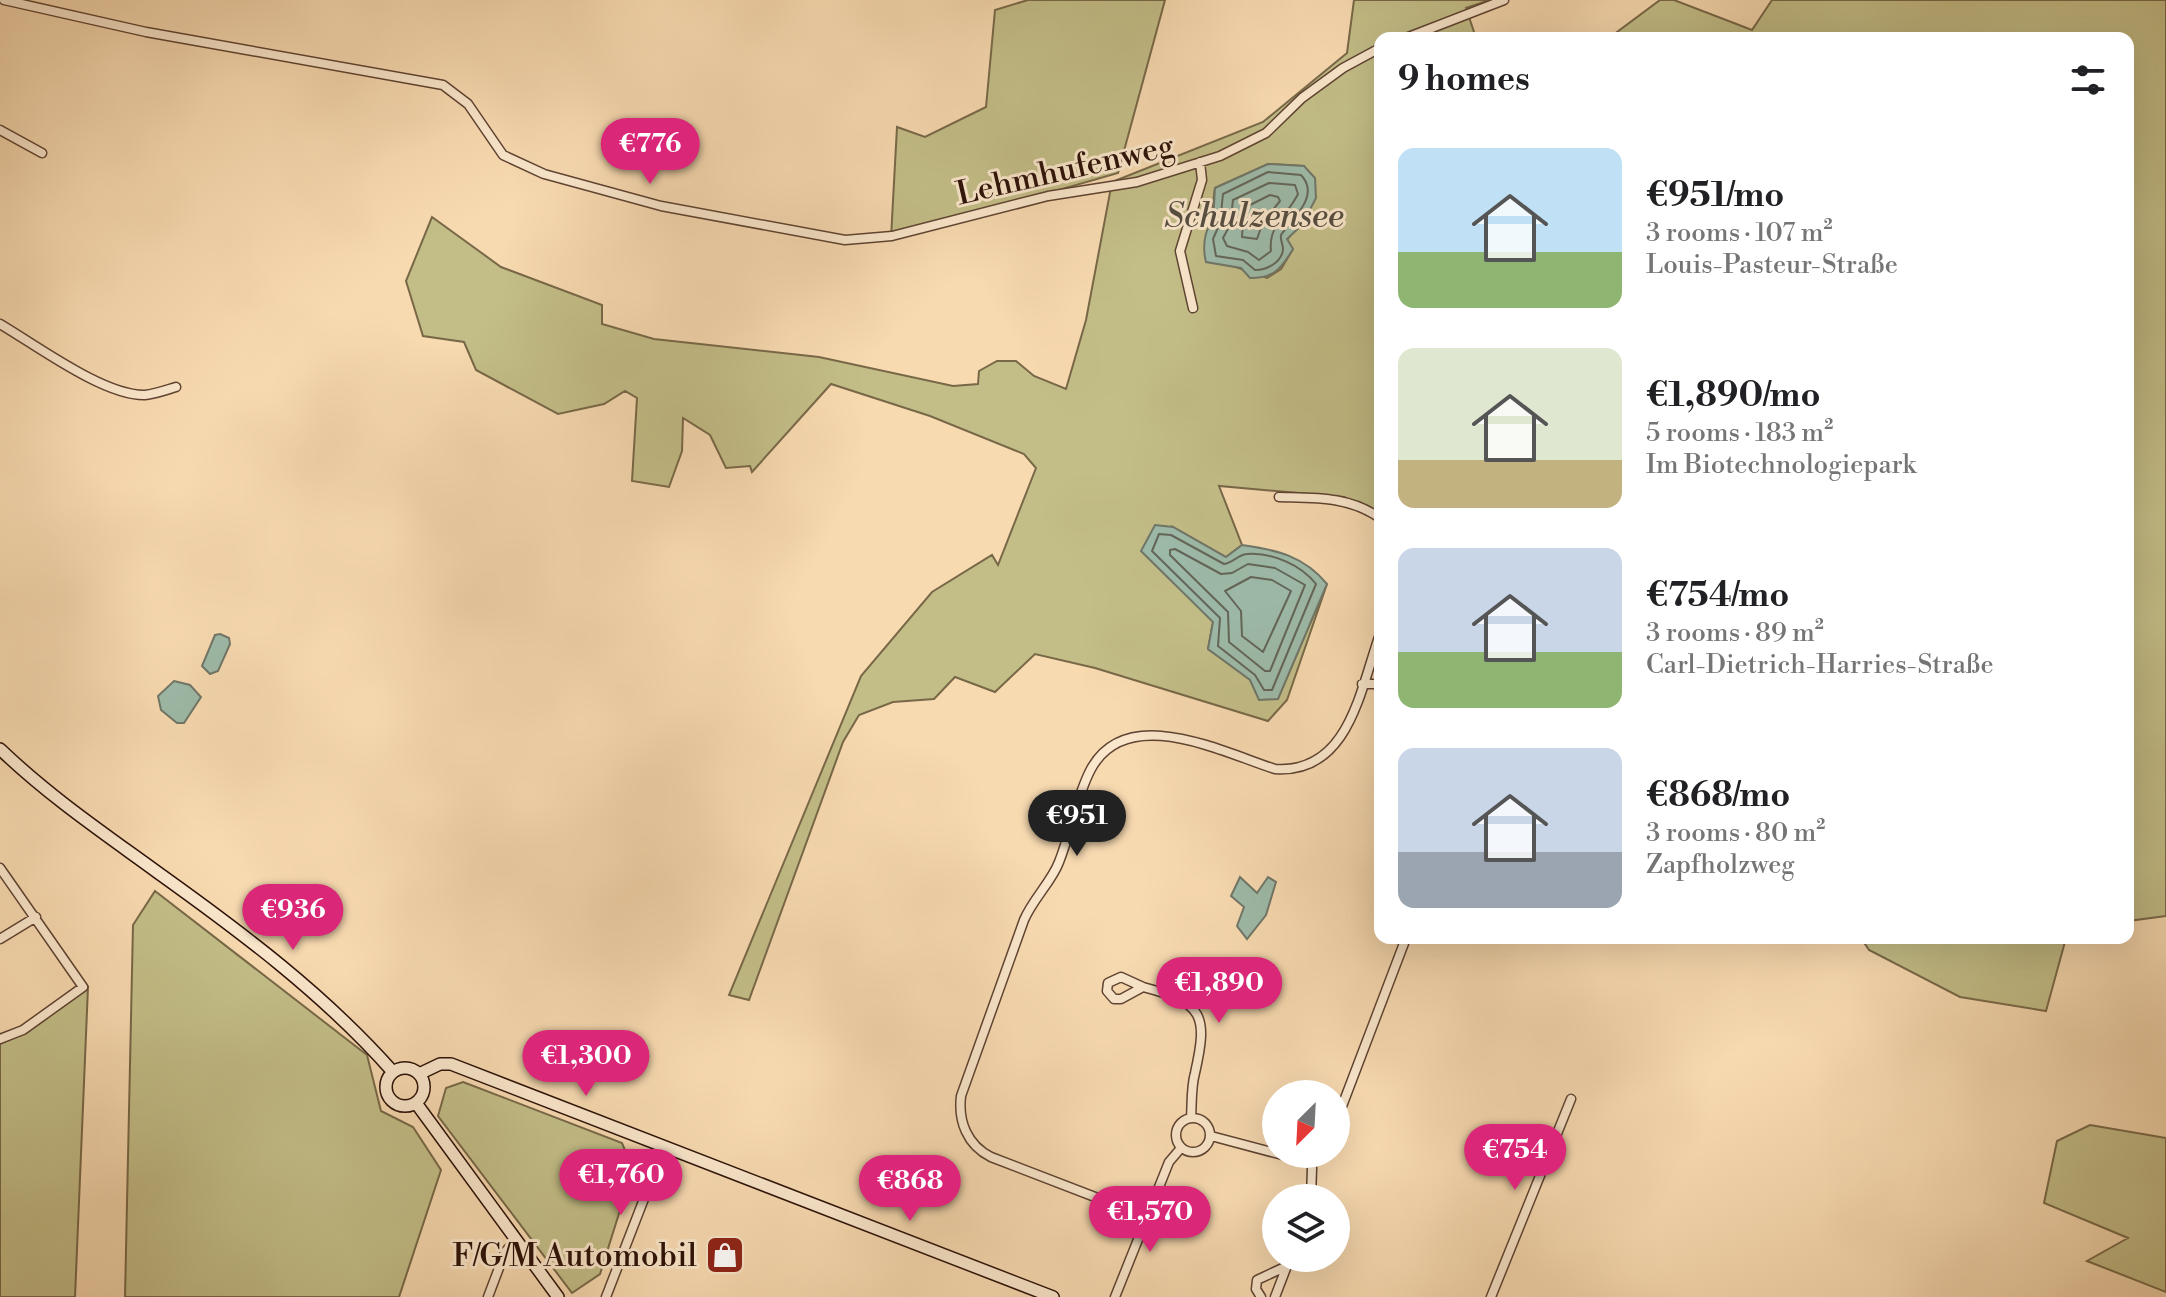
<!DOCTYPE html>
<meta charset="utf-8">
<style>
body{margin:0;font-family:"Libre Bodoni",serif;background:#f6f6f6;color:#202124;height:100vh;display:flex;flex-direction:column;font-size:30px;white-space:nowrap}
*{box-sizing:border-box;margin:0}
p{font-size:26px;color:#757577}
.icon{flex:none;width:44px;height:44px;fill:none;stroke:currentColor;stroke-width:2;stroke-linecap:round;stroke-linejoin:round}
.map{position:relative;flex:1;overflow:hidden}
.panel{position:absolute;left:1374px;top:32px;width:760px;height:912px;display:flex;flex-direction:column;background:#fff;border-radius:16px;box-shadow:0 8px 32px #0002}
.panel>*{flex:none}
.needle{width:52px;rotate:204deg}
.fabs{position:absolute;left:1262px;top:1080px;display:grid;gap:16px}
.fabs a{display:grid;place-items:center;width:88px;height:88px;border-radius:50%;background:#fff;box-shadow:0 8px 32px #0002;font-size:40px}
.price{position:absolute;translate:-50% -68px;padding:0 18px;border-radius:28px;background:#db2777;color:#fff;font-size:26px;line-height:52px;filter:drop-shadow(0 2px 4px #0008)}
.price::after{content:'';position:absolute;left:50%;top:48px;width:24px;height:18px;margin-left:-12px;background:inherit;clip-path:polygon(0 0,100% 0,50% 100%)}
.price.current{background:#222;color:#fff}
ul{padding:0;list-style:none}
li{display:flex;align-items:center;gap:24px;height:200px;padding:0 24px}
li span{display:grid;place-items:center;flex:none;width:224px;height:160px;border-radius:16px;color:#555}
li>.icon{margin-inline-start:auto}
span .icon{width:96px;height:96px;fill:#fffc;stroke-width:1}
li b{font-size:34px}
h2{display:flex;justify-content:space-between;align-items:center;height:96px;padding:0 24px;font-size:34px}
.map>svg:first-child{display:block}
</style>
<div class="map">
<svg width="2166" height="1297" viewBox="0 0 2166 1297">
<rect width="100%" height="100%" fill="#f8dab1"/>
<filter id="stains"><feTurbulence type="fractalNoise" baseFrequency=".0025" numOctaves="4"/><feColorMatrix values="0 0 0 0 .2 0 0 0 0 .09 0 0 0 0 .02 0 0 0 .5 -.17"/></filter>
<radialGradient id="worn" r=".72"><stop offset=".6" stop-color="#630" stop-opacity="0"/><stop offset="1" stop-color="#630" stop-opacity=".3"/></radialGradient>
<path fill="#c3be88" stroke="#786848" stroke-width="2" fill-rule="evenodd" d="M1028,0H1165L1118,173L891,238L897,127L925,137L986,107L995,10Z
M1354,0H1490L1466,8L1476,38H1380V518L1344,497L1219,486L1242,545L1226,557L1173,527L1213,622L1208,649L1278,698L1327,584L1287,700L1268,721L1095,668L1035,654L995,692L955,677L934,699L893,702L859,715L843,742L749,1000L729,995L861,676L932,592L992,555L998,565L1036,468L1024,454L930,416L831,384L752,472L750,466L726,468L710,435L683,418L682,451L669,487L632,481L637,398L625,391L604,404L558,414L476,370L464,342L423,336L406,281L432,217L501,267L602,305V324L654,339L819,357L953,386L978,384L979,371L997,361H1016L1034,376L1066,389L1086,320L1112,182L1263,122L1347,53ZM1268,164L1304,166L1296,228L1287,240L1293,249L1281,269L1267,278L1221,262L1207,247L1215,188Z
M1660,0H1674L1752,30L1772,0H2166V916L2128,921V38H1609Z
M155,891L367,1055L381,1111L413,1127L441,1170L399,1297H125L133,925Z
M1861,938H2066L2046,1011L1960,997L1869,950Z
M88,987L75,1297H0V1044L29,1031Z
M463,1082L622,1143L633,1169L600,1274L572,1293L438,1116L446,1088Z
M2090,1125L2166,1138V1292L2087,1261L2128,1238L2044,1203L2057,1141Z"/>
<path fill="#9dbbaa" stroke="#707769" stroke-width="2" d="M1268,164L1304,166L1315,178L1316,198L1302,225L1287,239L1293,249C1281,269 1274,278 1250,278L1241,268L1206,262C1203,251 1203,230 1213,222L1215,188Z
M1155,525L1173,527L1226,557L1242,545C1277,550 1304,556 1327,584L1278,699L1259,700L1250,680L1208,649L1213,622L1141,551Z
M220,634L229,638L230,644L218,671L210,674L202,666L215,635Z
M174,681L190,685L201,697L184,723H177L161,710L158,696Z
M1240,877L1257,893L1268,877L1276,882L1266,915L1247,939L1237,926L1244,907L1231,896Z"/>
<g fill="none" stroke-linecap="round" stroke-linejoin="round">
<path stroke="#646659" stroke-width="2" d="M1268,172L1301,175C1321,196 1292,219 1281,235C1280,240 1283,244 1283,249C1282,263 1266,270 1255,270L1243,260L1216,256L1213,239L1220,223L1223,194Z
M1269,183L1295,185L1298,194C1288,215 1268,225 1271,251L1259,260L1248,252L1227,246L1223,238L1230,225L1233,200Z
M1270,195L1278,197L1280,201L1263,222L1257,239L1242,237L1244,208Z
M1159,534L1171,535L1224,564C1233,563 1239,554 1247,554C1272,552 1301,565 1316,584L1272,690H1264L1255,675L1218,646L1220,618L1152,551Z
M1175,549L1221,574L1232,573L1248,564L1275,568L1305,585L1270,671H1265L1229,642L1228,612L1170,555V550Z
M1251,577L1272,580L1291,591L1263,652L1242,636L1241,611L1225,591Z"/>
<defs>
<path id="street" d="M4,0L146,32L443,85L468,104L503,155L544,174L661,206L845,240L892,236L1048,196L1137,182L1220,156L1266,133L1302,98L1343,68L1380,48
M1406,38L1504,0
M0,130L42,153
M1193,308L1180,251L1202,180L1200,162
M0,324C36,345 104,396 145,395C155,394 166,390 176,387
M1279,497C1316,498 1348,496 1380,518
M1362,684H1380
M0,868L83,987L23,1030L0,1039
M0,939L36,917
M1121,977L1143,987L1121,999H1114L1107,991L1108,983Z
M1143,987C1204,1003 1208,1015 1195,1073C1191,1087 1192,1103 1191,1118
M1176 1135a17 17 0 1 1 34 0a17 17 0 1 1-34 0Z
M1336,1122L1406,938
M1211,1136L1290,1157L1307,1154
M1307,1154L1312,1168L1311,1198
M1147,1217L991,1157C967,1145 958,1121 961,1096L1024,920C1033,899 1052,881 1059,862C1071,832 1076,797 1091,769C1127,703 1222,752 1275,769C1349,774 1360,690 1380,634
M488,1297L505,1252L516,1240
M606,1297L664,1147
M1115,1297L1169,1162L1181,1148
M1261,1297L1256,1289L1257,1280L1287,1266
M1275,1297L1290,1258
M1491,1297L1571,1099"/>
<path id="secondary" d="M0,749C49,796 102,832 157,872C241,932 324,994 393,1072
M386 1087a19 19 0 1 1 38 0a19 19 0 1 1-38 0Z
M419,1074L440,1064H451L1053,1297
M416,1103L558,1297"/>
</defs>
<use href="#street" stroke="#5f4332" stroke-width="11"/>
<use href="#secondary" stroke="#2c1108" stroke-width="14"/>
<use href="#street" stroke="#fae7cc" stroke-width="8"/>
<use href="#secondary" stroke="#fae7cc" stroke-width="11"/>
</g>
<defs>
<symbol id="shop-square" viewBox="-11 -11 22 22"><rect x="-9" y="-9" width="18" height="18" rx="4" fill="#8f2418" stroke="#fae7cc"/><path d="M-5-2.5h2.3a2.7 3.5 0 0 1 5.4 0H5L5.5 6h-11ZM-1.5-2.5h3a1.5 2.3 0 0 0-3 0Z" fill="#fff"/></symbol>
</defs>
<g fill-rule="evenodd">
<use href="#shop-square" x="703" y="1233" width="44" height="44"/>
</g>
<g text-anchor="middle" stroke-width="6" stroke-linejoin="round" paint-order="stroke">
<g font-size="32" fill="#2c1108" stroke="#fae7cc">
<text transform="translate(1065 169) rotate(-13)" y="11">Lehmhufenweg</text>
</g>
<g font-size="32" fill="#2c1108" stroke="#fae7cc" text-anchor="end">
<text x="697" y="1266">F/G/M Automobil</text>
</g>
<g font-size="34" font-style="italic" fill="#544c41" stroke="#fae7cc">
<text x="1254" y="227">Schulzensee</text>
</g>
</g>
<rect width="100%" height="100%" filter="url(#stains)"/>
<rect width="100%" height="100%" fill="url(#worn)"/>
</svg>
<div class="fabs">
<a><svg class="needle" viewBox="-14 -14 28 28"><path d="M0-13l5 13h-10z" fill="#e53935"/><path d="M0 13l5-13h-10z" fill="#757577"/></svg></a>
<a><svg class="icon" aria-label="layers" viewBox="0 0 24 24"><path d="M12 4l9 5-9 5-9-5zM3 14l9 5 9-5"/></svg></a>
</div>
<b class="price" style="left:650px;top:186px">€776</b>
<b class="price current" style="left:1077px;top:858px">€951</b>
<b class="price" style="left:293px;top:952px">€936</b>
<b class="price" style="left:1219px;top:1025px">€1,890</b>
<b class="price" style="left:586px;top:1098px">€1,300</b>
<b class="price" style="left:1515px;top:1192px">€754</b>
<b class="price" style="left:621px;top:1217px">€1,760</b>
<b class="price" style="left:910px;top:1223px">€868</b>
<b class="price" style="left:1150px;top:1254px">€1,570</b>
<section class="panel">
<h2>9 homes<svg class="icon" aria-label="filters" viewBox="0 0 24 24"><path d="M4 7h16M4 17h16"/><circle cx="9" cy="7" r="2"/><circle cx="15" cy="17" r="2"/></svg></h2>
<ul>
<li><span style="background:linear-gradient(#bfe0f5 65%,#8fb573 0)"><svg class="icon" aria-label="home" viewBox="0 0 24 24"><path d="M3 11l9-7 9 7M6 9v11h12V9"/></svg></span><div><b>€951/mo</b><p>3 rooms · 107 m²</p><p>Louis-Pasteur-Straße</p></div></li>
<li><span style="background:linear-gradient(#dfe7d0 70%,#c2b280 0)"><svg class="icon" aria-label="home" viewBox="0 0 24 24"><path d="M3 11l9-7 9 7M6 9v11h12V9"/></svg></span><div><b>€1,890/mo</b><p>5 rooms · 183 m²</p><p>Im Biotechnologiepark</p></div></li>
<li><span style="background:linear-gradient(#c9d6e8 65%,#8fb573 0)"><svg class="icon" aria-label="home" viewBox="0 0 24 24"><path d="M3 11l9-7 9 7M6 9v11h12V9"/></svg></span><div><b>€754/mo</b><p>3 rooms · 89 m²</p><p>Carl-Dietrich-Harries-Straße</p></div></li>
<li><span style="background:linear-gradient(#c9d6e8 65%,#9aa5b1 0)"><svg class="icon" aria-label="home" viewBox="0 0 24 24"><path d="M3 11l9-7 9 7M6 9v11h12V9"/></svg></span><div><b>€868/mo</b><p>3 rooms · 80 m²</p><p>Zapfholzweg</p></div></li>
</ul>
</section>
</div>
